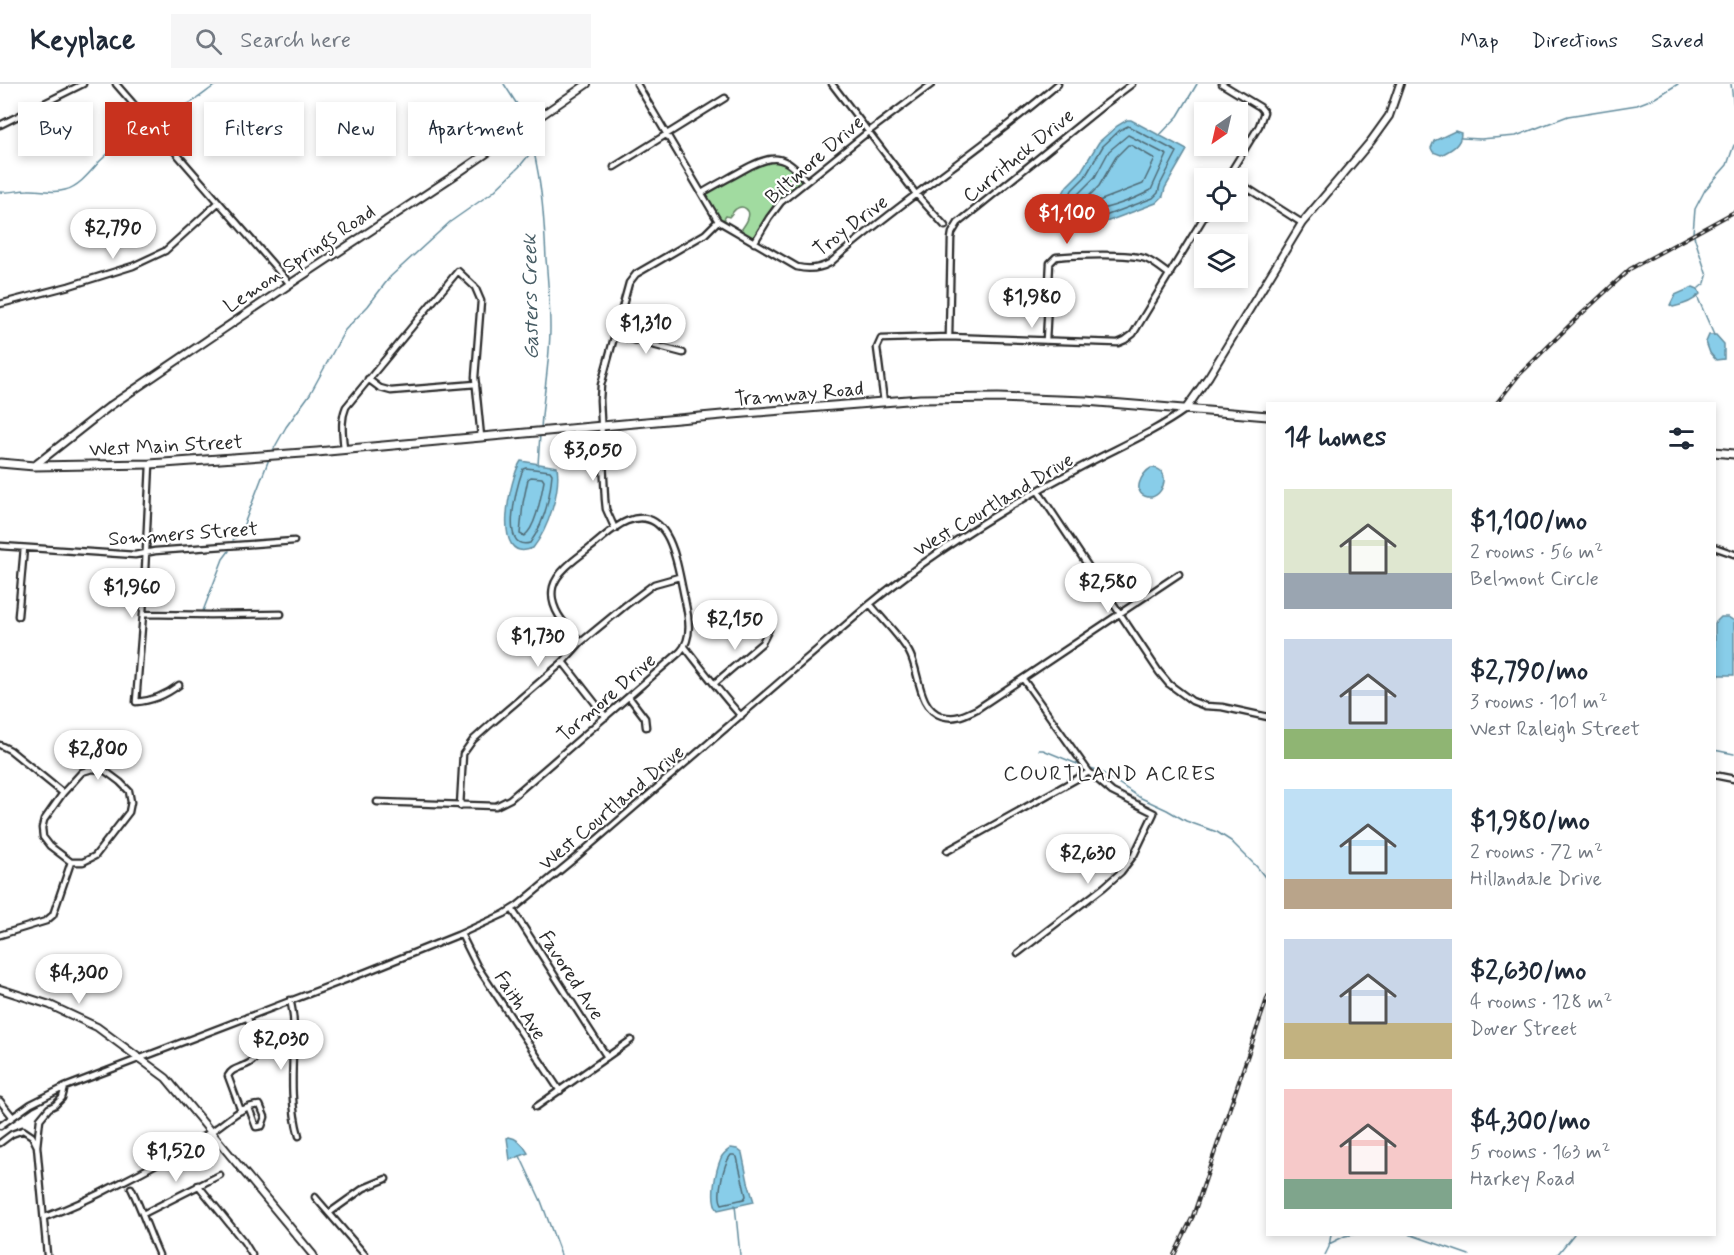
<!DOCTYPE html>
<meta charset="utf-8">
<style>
body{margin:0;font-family:Mynerve,sans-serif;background:#f6f6f7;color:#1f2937;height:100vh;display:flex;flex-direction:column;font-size:22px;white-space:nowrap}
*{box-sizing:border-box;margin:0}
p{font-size:20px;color:#747a83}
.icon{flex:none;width:33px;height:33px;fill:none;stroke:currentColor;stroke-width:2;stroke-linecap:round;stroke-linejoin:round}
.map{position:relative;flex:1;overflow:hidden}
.sheet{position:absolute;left:1266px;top:318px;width:450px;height:834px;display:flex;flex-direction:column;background:#fff;border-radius:0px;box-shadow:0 3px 9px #0003}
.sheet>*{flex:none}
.banner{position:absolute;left:18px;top:18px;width:570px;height:54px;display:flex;gap:12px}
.needle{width:39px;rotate:214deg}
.controls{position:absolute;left:1194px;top:18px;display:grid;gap:12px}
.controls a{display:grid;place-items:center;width:54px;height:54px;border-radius:0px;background:#fff;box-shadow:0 3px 9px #0003;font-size:30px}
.price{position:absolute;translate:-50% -51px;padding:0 14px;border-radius:21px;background:#fff;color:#222;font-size:20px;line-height:39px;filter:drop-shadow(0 2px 3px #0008)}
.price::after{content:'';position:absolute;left:50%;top:36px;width:18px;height:14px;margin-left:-9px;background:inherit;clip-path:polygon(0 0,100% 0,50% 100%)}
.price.active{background:#c8321e;color:#fff}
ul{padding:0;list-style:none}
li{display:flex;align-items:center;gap:18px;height:150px;padding:0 18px}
li span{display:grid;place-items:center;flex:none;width:168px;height:120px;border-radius:0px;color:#555}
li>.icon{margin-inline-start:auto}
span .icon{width:72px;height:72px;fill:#fffc;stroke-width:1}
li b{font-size:26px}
h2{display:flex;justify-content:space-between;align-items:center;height:72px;padding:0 18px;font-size:26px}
.pill{padding:0 21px;border-radius:0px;background:#fff;box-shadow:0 3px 9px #0003;font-size:21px;line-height:54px}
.pill.active{background:#c8321e;color:#fff}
header{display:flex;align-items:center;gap:36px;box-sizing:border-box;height:84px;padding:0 30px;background:#fff;border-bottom:2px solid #e0e1e3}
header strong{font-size:28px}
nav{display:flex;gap:33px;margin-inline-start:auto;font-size:21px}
.search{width:420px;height:54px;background:#f6f6f7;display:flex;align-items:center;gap:15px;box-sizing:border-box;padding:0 21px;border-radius:0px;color:#747a83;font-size:22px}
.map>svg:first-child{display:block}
</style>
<header>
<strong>Keyplace</strong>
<div class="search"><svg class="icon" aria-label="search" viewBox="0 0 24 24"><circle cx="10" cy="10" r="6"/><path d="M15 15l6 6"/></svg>Search here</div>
<nav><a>Map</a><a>Directions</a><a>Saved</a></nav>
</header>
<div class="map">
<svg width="1734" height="1171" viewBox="0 0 1734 1171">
<rect width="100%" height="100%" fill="#fff"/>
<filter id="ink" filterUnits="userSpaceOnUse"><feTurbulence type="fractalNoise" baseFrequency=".0167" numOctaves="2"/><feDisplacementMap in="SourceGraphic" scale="12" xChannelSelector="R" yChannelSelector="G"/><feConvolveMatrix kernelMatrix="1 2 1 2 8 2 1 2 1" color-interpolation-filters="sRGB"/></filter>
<g filter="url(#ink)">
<path fill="#a1dba0" stroke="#668366" stroke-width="1.5" d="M769,78C786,77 793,84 803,97L773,125L753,156L740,148C742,144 747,139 748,134C751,126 743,120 736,125C734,126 731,131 729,133L726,132L724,135L726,137L725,139L720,135L705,109L759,81Z"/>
<path fill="#88cde9" stroke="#638c9d" stroke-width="1.5" d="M1127,36H1131L1187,66L1165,104L1163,112L1156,119L1098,141H1082L1073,139L1060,126L1059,120L1062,111L1067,102L1080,89L1099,58L1117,42Z
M1455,47L1461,49C1461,61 1451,66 1441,71L1433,68L1431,64L1434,57Z
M1693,203L1698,205L1700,210C1693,218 1683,221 1673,223L1670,221L1675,211Z
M1709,251H1716L1724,260V275L1716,276L1710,269L1706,258Z
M521,377L557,383C561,407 548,445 533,464C490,482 510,393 521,377Z
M1151,384C1173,383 1164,415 1148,413C1131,410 1141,389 1151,384Z
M1721,533H1728L1734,537V591H1715V539Z
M509,1053C518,1054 524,1062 528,1069L510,1076L507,1054Z
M731,1064L737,1065L742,1069L748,1098L754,1118L718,1126C709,1116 716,1086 721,1074C723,1069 727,1067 731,1064Z"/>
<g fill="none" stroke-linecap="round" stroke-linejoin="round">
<path stroke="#506c77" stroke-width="1.5" d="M1128,42L1177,68L1160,101L1158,109L1153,114L1097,135H1083L1075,134L1066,125L1065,122L1072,106L1085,93L1103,62L1120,46Z
M1128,51L1167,71L1151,106C1136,115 1095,131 1078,126L1073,121L1078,110L1095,93L1109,67Z
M1128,61H1131L1155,75L1143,100L1099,117L1088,118L1087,114L1099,102L1116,73Z
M526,384L550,387L552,390C550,413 544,440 530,459C498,468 518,399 523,385Z
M531,393L542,394L544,397C541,412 536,444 524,452L520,450L523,419L528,395Z
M731,1071H734L737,1073L746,1112L744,1115L722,1120C716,1111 724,1079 731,1071Z"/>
<path stroke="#638c9d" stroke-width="1.5" d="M504,0L520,25L525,39
M1731,0L1734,23
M527,43C541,86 544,130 546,175C548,198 550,221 550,244C550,278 543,311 541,345
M1159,52L1178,32L1197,0
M1461,54L1481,55L1516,52L1568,32L1637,21L1655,14L1678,0
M0,108C10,109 18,106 28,106C40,105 53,110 65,106C79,103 91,87 100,77C126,51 159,37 190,19C199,14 208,6 217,0
M1699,204L1705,199L1707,192L1693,149L1695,125L1705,106L1727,81L1734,61
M1697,212L1714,251
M272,368L286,343L310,310L345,246L368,222L390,193L450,138L493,108L519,83L533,66
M538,381L540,350
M233,456L241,448L269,375
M203,527L223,475L229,467
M1714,602L1719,590
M1039,666H1043L1082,682
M1714,666L1734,670
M1087,683L1100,687L1139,713L1167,726L1186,737L1217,748L1231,757L1257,783L1268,797
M520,1072L541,1117L561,1171
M735,1121L740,1171
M1409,1150L1469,1171
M1329,1160L1345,1152L1356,1150
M1325,1171L1329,1163L1331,1150
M1557,1171L1574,1150"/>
<defs>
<path id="minor" d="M116,0L290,200
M637,0L718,137L797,183C809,186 819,185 830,179C903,115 985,63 1058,0
M832,0L916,110L945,142
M1222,0L1260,23L1264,28L1259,42L1227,94
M0,41L83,0
M614,83L725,14
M1238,98L1302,139
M702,109C715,101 729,94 743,86C772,70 785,69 806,97
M754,159L769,134L781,118L868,48L932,0
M0,220L69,202L133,182L165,167L219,118
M615,251L683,269
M949,253L951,155L952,149L958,139L1104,21L1132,0
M1046,257L1050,179L1056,173C1075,171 1131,169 1146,175C1155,179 1163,186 1170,191
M368,295L380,304L391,307L476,300
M884,318L877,264L881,255L949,253L1118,259L1125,256L1133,250L1207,128
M344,366C343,351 340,337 346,323L458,187L475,203L481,217L475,293L481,353
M150,380L143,530L136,618C153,617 166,611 179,601
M1038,407L1159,588L1169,600L1192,617L1205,622L1222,623L1268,633
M615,445L606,425L605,415L600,316L601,301L629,199L636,190L705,150L718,137
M1,462L135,471L155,467L294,457
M1714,463L1734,470
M870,520C881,534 900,552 909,568C920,587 917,624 942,632C956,636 964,631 977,625L1179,490
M143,530L210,531L281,530
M18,532L24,464
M685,563C703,586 721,610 741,632
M563,578L606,633
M715,599L762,559L769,545
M629,613L645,634L646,643
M0,661L10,666L63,709
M92,685L104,686L120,698L129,707L131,718L129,728L95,772L83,778H71L50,762L43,753L42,744L44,736L63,709L82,688Z
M1714,691L1734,695
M377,718L496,722L510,715L545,685L680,568C695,552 687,527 683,507C677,480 670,420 627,437C614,442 602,455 590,464C578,473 557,487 553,503C548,525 567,543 581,558
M460,722L463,670L473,656L493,638L563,578L581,558L626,521L654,500L679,493
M947,767L1089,688
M512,825L607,973
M461,850L477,882L560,1007
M0,851L46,837L53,831L71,778
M1018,869L1104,803L1121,788L1134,771L1154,729L1112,708L1089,688L1023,595
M290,916C295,933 294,950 293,968C292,996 291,1024 299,1052
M0,1017L12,1032
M536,1023L631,956
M241,1027L228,992C231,986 236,985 243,982C269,973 255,950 247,933
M0,1042L31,1020L65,1003L366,888L458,851L504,830L517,822L574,775L870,520C935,467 1006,422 1081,383C1116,364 1153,349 1185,326
M0,1059L12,1050L23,1046L32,1052L37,1062L47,1171
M37,1062L40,1035L49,1024L55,1021L62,1014L65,1003
M198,1101L244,1158L252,1171
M131,1104C142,1126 149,1149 159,1171
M315,1113L365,1171
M329,1129L364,1104L386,1095
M143,1130L220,1091
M45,1133C69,1124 94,1113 116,1101C148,1085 179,1068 209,1049C226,1039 239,1022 260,1021L265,1033L262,1042L256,1043L249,1024"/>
<path id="tertiary" d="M1185,326L1209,292L1302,139L1371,57L1389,32L1400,0
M34,382L110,322L290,200L455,91L587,0
M0,905L50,921L97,943L166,994L313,1171"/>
<path id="secondary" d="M1714,368L1734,370
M0,379L34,382L150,380L317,368L733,330L920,315L998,314L1086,317L1268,332"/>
</defs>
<use href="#minor" stroke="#2b2b2b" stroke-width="9"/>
<use href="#tertiary" stroke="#2b2b2b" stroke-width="10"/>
<use href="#secondary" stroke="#2b2b2b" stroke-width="11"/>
<use href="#minor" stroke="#fff" stroke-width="4.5"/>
<use href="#tertiary" stroke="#fff" stroke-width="6"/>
<use href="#secondary" stroke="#fff" stroke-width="7"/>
<defs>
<path id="rail" d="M1496,320L1518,292L1575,236L1630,185L1734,128
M1174,1171L1193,1132L1268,912"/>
</defs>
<use href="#rail" stroke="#2b2b2b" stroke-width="4"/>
<use href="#rail" stroke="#fff" stroke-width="1.5" stroke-dasharray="4.5" stroke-linecap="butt"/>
</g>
</g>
<g text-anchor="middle" stroke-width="4.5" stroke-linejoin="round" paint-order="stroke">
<g font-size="20" fill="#2b2b2b" stroke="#fff">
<text transform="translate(1018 71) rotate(-39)" y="7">Currituck Drive</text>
<text transform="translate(814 75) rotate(-41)" y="7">Biltmore Drive</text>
<text transform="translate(850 141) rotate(-37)" y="7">Troy Drive</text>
<text transform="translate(299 174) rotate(-34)" y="7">Lemon Springs Road</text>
<text transform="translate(799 309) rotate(-5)" y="7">Tramway Road</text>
<text transform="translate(166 361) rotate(-3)" y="7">West Main Street</text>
<text transform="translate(993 420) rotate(-31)" y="7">West Courtland Drive</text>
<text transform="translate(183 449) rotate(-4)" y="7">Sommers Street</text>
<text transform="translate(606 613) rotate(-41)" y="7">Tormore Drive</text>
<text transform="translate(611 723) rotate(-40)" y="7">West Courtland Drive</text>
<text transform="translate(572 891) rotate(57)" y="7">Favored Ave</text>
<text transform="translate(521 921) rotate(57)" y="7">Faith Ave</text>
</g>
<g font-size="21" font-style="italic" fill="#475c64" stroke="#fff">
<text transform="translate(530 213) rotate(-91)" y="7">Gasters Creek</text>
</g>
<g font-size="21" letter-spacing="1.5" fill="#2b2b2b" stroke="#fff">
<text x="1110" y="696">COURTLAND ACRES</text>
</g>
</g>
</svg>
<div class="controls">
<a><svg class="needle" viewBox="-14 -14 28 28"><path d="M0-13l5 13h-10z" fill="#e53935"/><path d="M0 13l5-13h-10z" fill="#747a83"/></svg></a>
<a><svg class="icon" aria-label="locate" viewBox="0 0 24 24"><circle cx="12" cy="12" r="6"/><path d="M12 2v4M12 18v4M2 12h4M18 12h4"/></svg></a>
<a><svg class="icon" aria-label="layers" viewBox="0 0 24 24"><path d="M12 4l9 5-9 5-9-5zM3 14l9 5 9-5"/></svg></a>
</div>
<b class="price active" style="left:1067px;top:161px">$1,100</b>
<b class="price" style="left:113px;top:176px">$2,790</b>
<b class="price" style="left:1032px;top:245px">$1,980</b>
<b class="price" style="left:646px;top:271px">$1,310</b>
<b class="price" style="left:593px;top:398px">$3,050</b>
<b class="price" style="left:1108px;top:530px">$2,580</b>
<b class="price" style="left:132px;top:535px">$1,960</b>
<b class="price" style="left:735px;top:567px">$2,150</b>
<b class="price" style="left:538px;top:584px">$1,730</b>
<b class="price" style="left:98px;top:697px">$2,800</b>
<b class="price" style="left:1088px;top:801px">$2,630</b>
<b class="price" style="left:79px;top:921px">$4,300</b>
<b class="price" style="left:281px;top:987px">$2,030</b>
<b class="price" style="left:176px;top:1099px">$1,520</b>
<div class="banner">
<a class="pill">Buy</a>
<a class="pill active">Rent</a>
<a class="pill">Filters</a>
<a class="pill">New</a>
<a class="pill">Apartment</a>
</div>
<section class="sheet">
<h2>14 homes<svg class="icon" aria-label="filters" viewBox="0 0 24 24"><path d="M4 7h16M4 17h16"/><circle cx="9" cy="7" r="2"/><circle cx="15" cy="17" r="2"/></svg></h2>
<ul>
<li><span style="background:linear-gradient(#dfe7d0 70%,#9aa5b1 0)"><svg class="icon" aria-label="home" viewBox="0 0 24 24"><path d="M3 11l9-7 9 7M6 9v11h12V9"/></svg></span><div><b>$1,100/mo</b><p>2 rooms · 56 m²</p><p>Belmont Circle</p></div></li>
<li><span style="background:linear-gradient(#c9d6e8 75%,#8fb573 0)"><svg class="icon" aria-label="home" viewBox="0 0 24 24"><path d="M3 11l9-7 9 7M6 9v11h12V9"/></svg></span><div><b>$2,790/mo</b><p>3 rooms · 101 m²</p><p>West Raleigh Street</p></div></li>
<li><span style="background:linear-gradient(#bfe0f5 75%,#b9a48a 0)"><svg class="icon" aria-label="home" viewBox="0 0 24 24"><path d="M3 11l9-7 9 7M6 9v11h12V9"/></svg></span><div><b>$1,980/mo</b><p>2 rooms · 72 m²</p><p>Hillandale Drive</p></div></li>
<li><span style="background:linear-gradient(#c9d6e8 70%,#c2b280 0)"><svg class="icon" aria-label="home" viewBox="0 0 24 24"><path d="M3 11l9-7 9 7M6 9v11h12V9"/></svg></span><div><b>$2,630/mo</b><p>4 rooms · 128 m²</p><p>Dover Street</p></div></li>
<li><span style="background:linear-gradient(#f6c9c9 75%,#7fa58c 0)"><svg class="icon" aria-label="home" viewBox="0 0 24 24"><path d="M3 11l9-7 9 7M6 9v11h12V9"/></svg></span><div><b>$4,300/mo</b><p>5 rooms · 163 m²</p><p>Harkey Road</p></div></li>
</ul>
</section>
</div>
